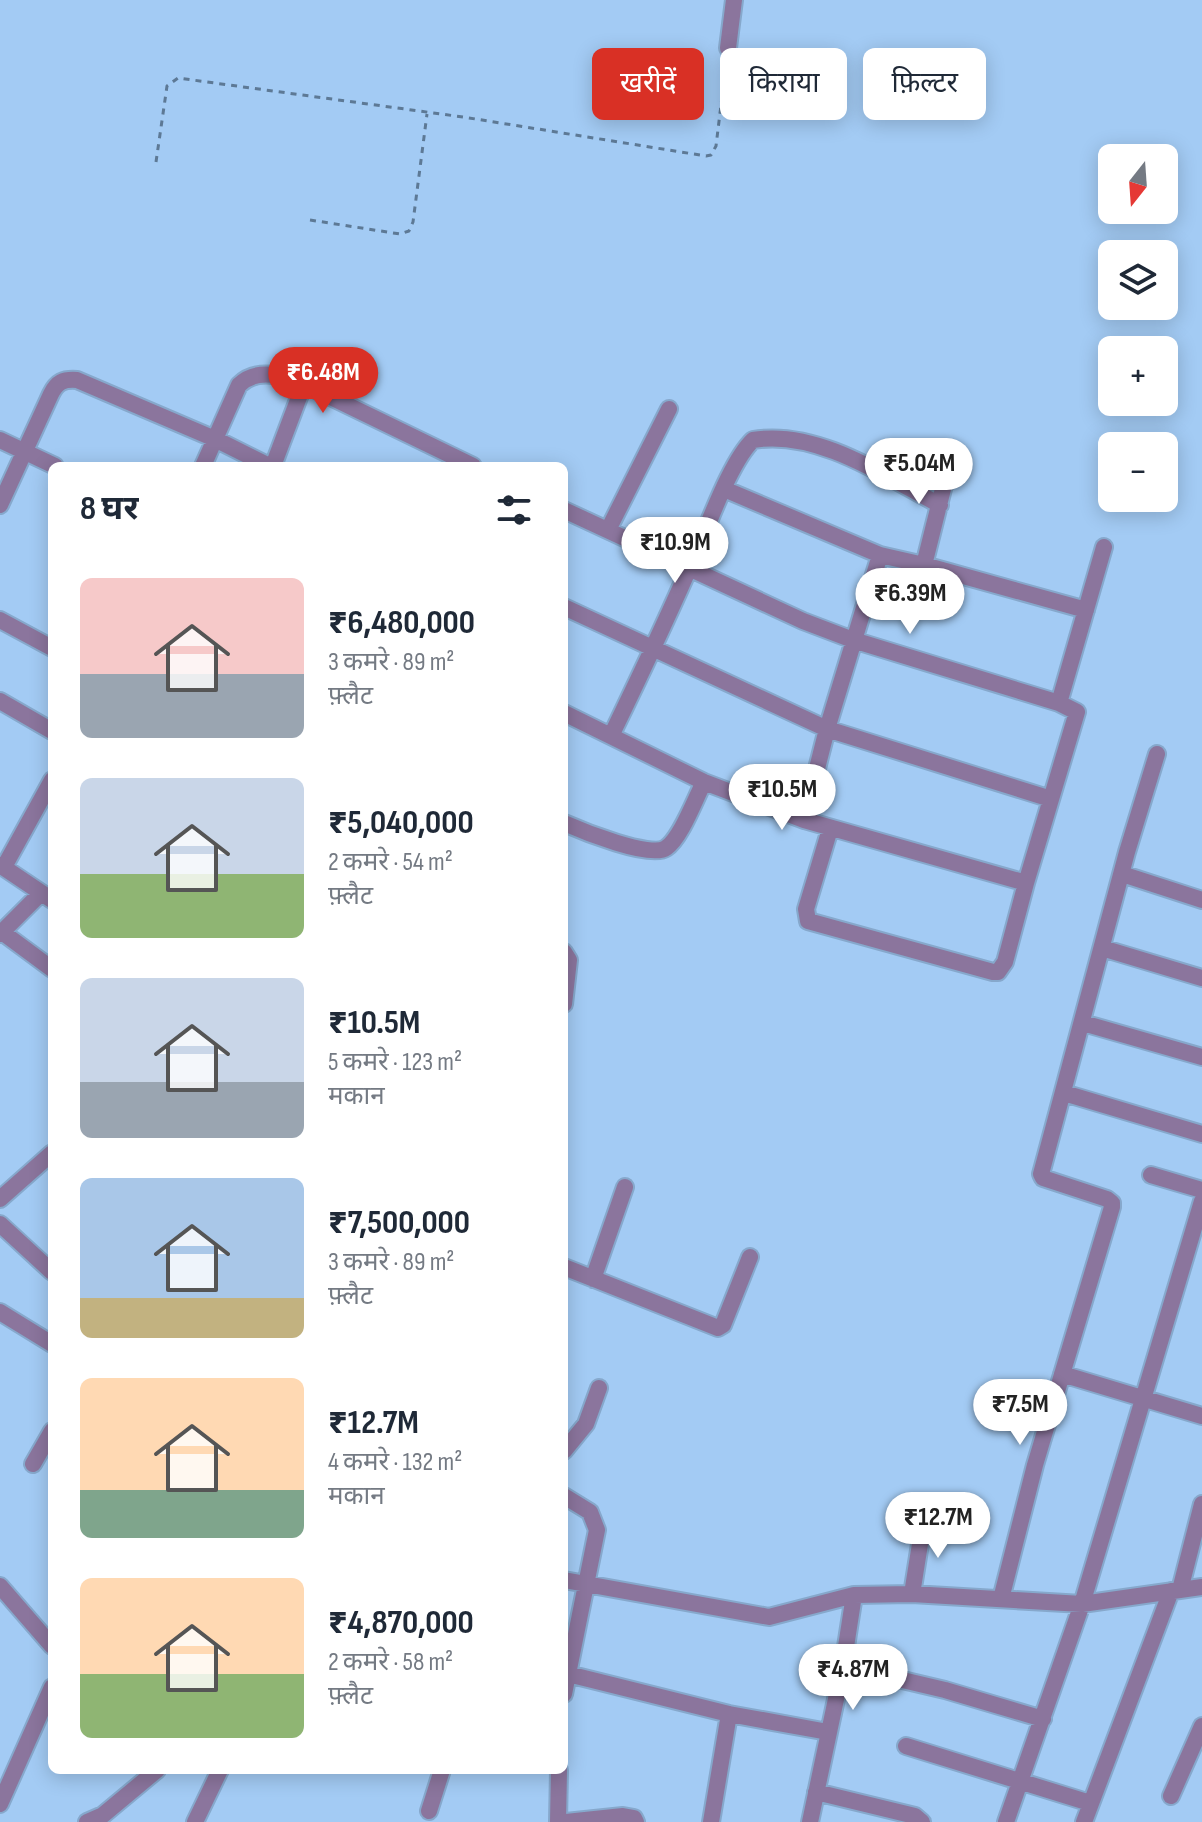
<!DOCTYPE html>
<html lang="hi">
<meta charset="utf-8">
<style>
body{margin:0;font-family:"Sofia Sans Condensed","Noto Sans Devanagari",sans-serif;background:#f6f6f7;color:#1f2937;height:100vh;display:flex;flex-direction:column;font-size:30px;white-space:nowrap}
*{box-sizing:border-box;margin:0}
p{font-size:26px;color:#747a83}
.icon{flex:none;width:44px;height:44px;fill:none;stroke:currentColor;stroke-width:2;stroke-linecap:round;stroke-linejoin:round}
.map{position:relative;flex:1;overflow:hidden}
.sheet{position:absolute;left:48px;top:462px;width:520px;height:1312px;display:flex;flex-direction:column;background:#fff;border-radius:12px;box-shadow:0 4px 20px #0003}
.sheet>*{flex:none}
.banner{position:absolute;left:592px;top:48px;width:490px;height:72px;display:flex;gap:16px}
.needle{width:52px;rotate:197deg}
.fabs{position:absolute;left:1098px;top:144px;display:grid;gap:16px}
.fabs a{display:grid;place-items:center;width:80px;height:80px;border-radius:12px;background:#fff;box-shadow:0 4px 20px #0003;font-size:40px}
.price{position:absolute;translate:-50% -68px;padding:0 18px;border-radius:28px;background:#fff;color:#222;font-size:26px;line-height:52px;filter:drop-shadow(0 2px 4px #0008)}
.price::after{content:'';position:absolute;left:50%;top:48px;width:24px;height:18px;margin-left:-12px;background:inherit;clip-path:polygon(0 0,100% 0,50% 100%)}
.price.active{background:#d93025;color:#fff}
ul{padding:0;list-style:none}
li{display:flex;align-items:center;gap:24px;height:200px;padding:0 32px}
li span{display:grid;place-items:center;flex:none;width:224px;height:160px;border-radius:12px;color:#555}
li>.icon{margin-inline-start:auto}
span .icon{width:96px;height:96px;fill:#fffc;stroke-width:1}
li b{font-size:34px}
h2{display:flex;justify-content:space-between;align-items:center;height:96px;padding:0 32px;font-size:34px}
.chip{padding:0 28px;border-radius:12px;background:#fff;box-shadow:0 4px 20px #0003;font-size:28px;line-height:72px}
.chip.active{background:#d93025;color:#fff}
.map>svg:first-child{display:block}
</style>
<div class="map">
<svg width="1202" height="1822" viewBox="0 0 1202 1822">
<rect width="100%" height="100%" fill="#a3cbf4"/>
<g fill="none" stroke-linecap="round" stroke-linejoin="round">
<defs>
<path id="minor" d="M728,48L734,0
M0,440L55,466
M203,466L239,385C257,367 284,376 304,384L473,466
M273,466L304,384
M724,489L880,555L924,565L1086,610
M0,505L51,394C57,382 63,379 77,380L215,439L269,466
M564,510L803,621L853,640L1059,703L1077,712L1026,883L1005,962L998,972H993L808,921L806,909L830,829
M608,530L669,409
M924,565L951,457
M564,607L827,729L1051,799
M0,620L52,648
M0,701L52,731
M1059,703L1104,547
M564,713L704,782L804,820L1026,883
M611,736C641,674 670,613 697,550C710,521 731,461 753,440C817,429 885,476 940,505
M804,820L827,729L880,555
M564,823C582,831 651,859 666,848C681,838 695,799 704,782
M0,865L52,900
M4,867L52,780
M1122,874L1202,900
M2,932L52,969
M0,934L41,893
M1102,948L1202,978
M564,952L569,960L564,1004
M1083,1023L1202,1057
M1064,1093L1202,1134
M1151,1175L1202,1190
M0,1199L52,1153
M0,1224L52,1272
M564,1267L718,1328L723,1325L750,1257
M593,1279L625,1187
M0,1312L52,1344
M1062,1374L1202,1416
M564,1451L586,1424L599,1388
M33,1464L52,1431
M564,1496L590,1512L597,1530L564,1694
M564,1580L769,1617L854,1595L912,1594L1082,1604L1202,1587
M0,1586L52,1646
M1180,1590L1202,1504
M912,1594L924,1519
M1001,1599L1035,1465L1112,1207V1203L1107,1199L1043,1178L1041,1174L1127,852L1157,754
M843,1666L945,1690L1043,1719
M564,1673L729,1714L828,1732
M906,1746L1090,1803
M816,1792L915,1816L922,1822
M1171,1796L1202,1726
M0,1804L52,1687
M429,1811L442,1770
M87,1822L103,1815L157,1770
M195,1822L220,1770
M558,1822L559,1770
M566,1822L623,1816L634,1818L636,1822
M711,1822L729,1714
M810,1822L843,1666L854,1595
M1006,1822L1082,1604L1202,1201
M1084,1822L1171,1591"/>
</defs>
<use href="#minor" stroke="#86a8cc" stroke-width="20"/>
<path stroke="#5d7995" stroke-width="3" stroke-dasharray="6 6" stroke-linecap="butt" d="M156,162L167,86L178,78L463,117L706,156L711,155L716,146L726,64
M310,220L400,234L409,231L413,222L427,114"/>
<use href="#minor" stroke="#8b759d" stroke-width="16"/>
</g>
</svg>
<div class="fabs">
<a><svg class="needle" viewBox="-14 -14 28 28"><path d="M0-13l5 13h-10z" fill="#e53935"/><path d="M0 13l5-13h-10z" fill="#747a83"/></svg></a>
<a><svg class="icon" aria-label="layers" viewBox="0 0 24 24"><path d="M12 4l9 5-9 5-9-5zM3 14l9 5 9-5"/></svg></a>
<a>+</a>
<a>−</a>
</div>
<b class="price active" style="left:323px;top:415px">₹6.48M</b>
<b class="price" style="left:919px;top:506px">₹5.04M</b>
<b class="price" style="left:675px;top:585px">₹10.9M</b>
<b class="price" style="left:910px;top:636px">₹6.39M</b>
<b class="price" style="left:782px;top:832px">₹10.5M</b>
<b class="price" style="left:1020px;top:1447px">₹7.5M</b>
<b class="price" style="left:938px;top:1560px">₹12.7M</b>
<b class="price" style="left:853px;top:1712px">₹4.87M</b>
<div class="banner">
<a class="chip active">खरीदें</a>
<a class="chip">किराया</a>
<a class="chip">फ़िल्टर</a>
</div>
<section class="sheet">
<h2>8 घर<svg class="icon" aria-label="filters" viewBox="0 0 24 24"><path d="M4 7h16M4 17h16"/><circle cx="9" cy="7" r="2"/><circle cx="15" cy="17" r="2"/></svg></h2>
<ul>
<li><span style="background:linear-gradient(#f6c9c9 60%,#9aa5b1 0)"><svg class="icon" aria-label="home" viewBox="0 0 24 24"><path d="M3 11l9-7 9 7M6 9v11h12V9"/></svg></span><div><b>₹6,480,000</b><p>3 कमरे · 89 m²</p><p>फ़्लैट</p></div></li>
<li><span style="background:linear-gradient(#c9d6e8 60%,#8fb573 0)"><svg class="icon" aria-label="home" viewBox="0 0 24 24"><path d="M3 11l9-7 9 7M6 9v11h12V9"/></svg></span><div><b>₹5,040,000</b><p>2 कमरे · 54 m²</p><p>फ़्लैट</p></div></li>
<li><span style="background:linear-gradient(#c9d6e8 65%,#9aa5b1 0)"><svg class="icon" aria-label="home" viewBox="0 0 24 24"><path d="M3 11l9-7 9 7M6 9v11h12V9"/></svg></span><div><b>₹10.5M</b><p>5 कमरे · 123 m²</p><p>मकान</p></div></li>
<li><span style="background:linear-gradient(#a9c7e8 75%,#c2b280 0)"><svg class="icon" aria-label="home" viewBox="0 0 24 24"><path d="M3 11l9-7 9 7M6 9v11h12V9"/></svg></span><div><b>₹7,500,000</b><p>3 कमरे · 89 m²</p><p>फ़्लैट</p></div></li>
<li><span style="background:linear-gradient(#ffd9b3 70%,#7fa58c 0)"><svg class="icon" aria-label="home" viewBox="0 0 24 24"><path d="M3 11l9-7 9 7M6 9v11h12V9"/></svg></span><div><b>₹12.7M</b><p>4 कमरे · 132 m²</p><p>मकान</p></div></li>
<li><span style="background:linear-gradient(#ffd9b3 60%,#8fb573 0)"><svg class="icon" aria-label="home" viewBox="0 0 24 24"><path d="M3 11l9-7 9 7M6 9v11h12V9"/></svg></span><div><b>₹4,870,000</b><p>2 कमरे · 58 m²</p><p>फ़्लैट</p></div></li>
</ul>
</section>
</div>
